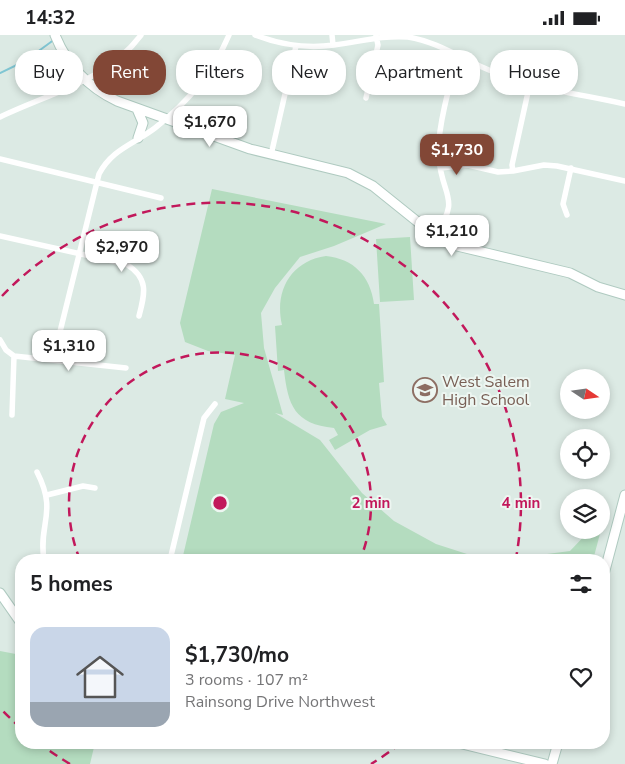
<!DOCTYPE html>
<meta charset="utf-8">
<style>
body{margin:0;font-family:"Nunito Sans",sans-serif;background:#f6f6f6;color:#202124;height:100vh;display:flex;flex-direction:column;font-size:19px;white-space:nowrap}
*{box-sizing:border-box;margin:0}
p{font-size:16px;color:#757577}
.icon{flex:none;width:28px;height:28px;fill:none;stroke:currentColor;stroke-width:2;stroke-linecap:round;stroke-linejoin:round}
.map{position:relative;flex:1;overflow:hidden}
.drawer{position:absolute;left:15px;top:519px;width:595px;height:195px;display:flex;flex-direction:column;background:#fff;border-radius:20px;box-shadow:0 2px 8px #0003}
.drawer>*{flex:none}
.top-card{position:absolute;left:15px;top:15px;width:595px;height:45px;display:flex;gap:10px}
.needle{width:32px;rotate:103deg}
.buttons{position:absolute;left:560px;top:334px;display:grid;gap:10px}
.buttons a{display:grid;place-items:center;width:50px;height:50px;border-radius:50%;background:#fff;box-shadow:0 2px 8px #0003;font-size:25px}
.price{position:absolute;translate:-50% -42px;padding:0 11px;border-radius:10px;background:#fff;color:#222;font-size:16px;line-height:32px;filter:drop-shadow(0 1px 2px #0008)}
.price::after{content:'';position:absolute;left:50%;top:30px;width:15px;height:11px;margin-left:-8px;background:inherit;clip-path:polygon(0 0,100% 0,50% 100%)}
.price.on{background:#824736;color:#fff}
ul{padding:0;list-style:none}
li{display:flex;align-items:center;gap:15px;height:125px;padding:0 15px}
li span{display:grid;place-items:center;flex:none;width:140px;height:100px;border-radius:15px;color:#555}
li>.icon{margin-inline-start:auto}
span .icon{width:60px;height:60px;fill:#fffc;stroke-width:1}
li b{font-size:21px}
h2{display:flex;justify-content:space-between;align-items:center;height:60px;padding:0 15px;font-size:21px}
.chip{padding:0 18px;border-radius:20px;background:#fff;box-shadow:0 2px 8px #0003;font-size:18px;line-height:45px}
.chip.on{background:#824736;color:#fff}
.status{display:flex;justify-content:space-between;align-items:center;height:35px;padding:0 25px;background:#fff;direction:ltr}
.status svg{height:14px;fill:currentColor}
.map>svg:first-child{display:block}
</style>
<div class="status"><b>14:32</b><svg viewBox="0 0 49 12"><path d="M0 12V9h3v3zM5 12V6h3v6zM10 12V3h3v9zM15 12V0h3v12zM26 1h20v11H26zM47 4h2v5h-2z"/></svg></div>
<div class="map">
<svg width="625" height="729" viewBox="0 0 625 729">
<rect width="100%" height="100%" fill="#dceae4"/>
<path fill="#b4dcbf" d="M212,154L386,189L334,211L300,222L275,253L261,278L264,313L283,380L275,378L320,405L362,458L394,486L436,509L467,519L465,525H182L214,389L221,377L244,368L225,364L235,320L208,316L185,307L180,288Z
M410,202L414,265L380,267L376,204Z
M326,221C354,224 370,241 374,269H379L384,347L379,348L382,382L387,390L370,395L335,415L329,405L338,400L334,393C294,389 288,370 284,335L278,336L275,291L282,290C274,256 291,226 326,221Z
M590,495H601L593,525H547V519L570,516Z
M0,616L21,620V708H95L90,729H0Z"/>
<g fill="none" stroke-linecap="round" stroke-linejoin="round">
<path stroke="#80c6d3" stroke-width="2" d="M0,38L25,26L55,4"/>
<defs>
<path id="secondary" d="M55,0C67,30 88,52 117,66L250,114L348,138L373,151L419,188L453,210L570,238L598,252L625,260
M137,74L143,88L138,103
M604,539L625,460
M0,558L21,588
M458,708L545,729
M552,729L558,708"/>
</defs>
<use href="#secondary" stroke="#afcac0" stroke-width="11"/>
<path stroke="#fff" stroke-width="5.5" d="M255,0C281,10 306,14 334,10C359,7 382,0 408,2C439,7 461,24 489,35C531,53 580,59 625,69
M332,0L333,10
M366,63L378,10L376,1
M0,82C49,58 107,46 141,0
M271,120L296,11
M0,124L161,163
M441,133L468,130L498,137L513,136L544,130L557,131L625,146
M513,136L512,130L530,48
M567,180L563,169L571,133
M435,200C461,163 443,163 439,125C436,101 449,42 462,21
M0,201L126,229C149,243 145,258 139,281
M0,305L6,315L14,321L126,333
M53,325L99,139C112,114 134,109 155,93C187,68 213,38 229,0
M12,380L14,321
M37,437C58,478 38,488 44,525
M47,460L83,451L95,453
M170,525L204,383L215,369"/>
<use href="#secondary" stroke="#fff" stroke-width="9"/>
</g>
<g fill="none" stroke="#c2185b" stroke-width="2.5" stroke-dasharray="9 6">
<path d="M80 525A151 151 0 1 1 360 525"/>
<path d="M401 708A301 301 0 0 1 371 729M70 729A301 301 0 0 1 39 708M21 693A301 301 0 0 1 2 675M2 261A301 301 0 0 1 516 523"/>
</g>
<defs>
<symbol id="school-ring" viewBox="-11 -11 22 22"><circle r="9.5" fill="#edf6f1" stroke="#8d6e63" stroke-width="1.5"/><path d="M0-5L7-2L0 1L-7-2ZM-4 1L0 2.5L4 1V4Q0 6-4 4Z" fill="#8d6e63"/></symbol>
</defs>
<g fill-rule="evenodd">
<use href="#school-ring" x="411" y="341" width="28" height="28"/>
</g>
<g text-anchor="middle" stroke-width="4" stroke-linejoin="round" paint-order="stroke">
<g font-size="16" fill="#785e54" stroke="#edf6f1" text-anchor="start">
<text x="442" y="352">West Salem<tspan x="442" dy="18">High School</tspan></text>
</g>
</g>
<circle cx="220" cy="468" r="8" fill="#c2185b" stroke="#edf6f1" stroke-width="2.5"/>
<g font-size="15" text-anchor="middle" font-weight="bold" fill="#c2185b" stroke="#edf6f1" stroke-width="4" stroke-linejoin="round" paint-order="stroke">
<text x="371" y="473">2 min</text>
<text x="521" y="473">4 min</text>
</g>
</svg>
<div class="buttons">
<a><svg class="needle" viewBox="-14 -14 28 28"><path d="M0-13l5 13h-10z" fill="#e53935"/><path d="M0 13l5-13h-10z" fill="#757577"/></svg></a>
<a><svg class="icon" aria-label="locate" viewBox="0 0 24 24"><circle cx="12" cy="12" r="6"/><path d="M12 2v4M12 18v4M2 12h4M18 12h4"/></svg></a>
<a><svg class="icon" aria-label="layers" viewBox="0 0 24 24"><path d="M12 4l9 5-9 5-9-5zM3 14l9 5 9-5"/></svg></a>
</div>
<b class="price" style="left:210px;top:113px">$1,670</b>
<b class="price on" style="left:457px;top:141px">$1,730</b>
<b class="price" style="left:452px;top:222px">$1,210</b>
<b class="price" style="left:122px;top:238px">$2,970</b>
<b class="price" style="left:69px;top:337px">$1,310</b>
<div class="top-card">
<a class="chip">Buy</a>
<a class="chip on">Rent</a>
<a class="chip">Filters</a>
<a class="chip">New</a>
<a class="chip">Apartment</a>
<a class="chip">House</a>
</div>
<section class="drawer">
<h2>5 homes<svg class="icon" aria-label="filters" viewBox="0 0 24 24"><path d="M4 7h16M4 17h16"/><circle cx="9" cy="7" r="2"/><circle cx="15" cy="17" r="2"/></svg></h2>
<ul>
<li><span style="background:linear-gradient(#c9d6e8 75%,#9aa5b1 0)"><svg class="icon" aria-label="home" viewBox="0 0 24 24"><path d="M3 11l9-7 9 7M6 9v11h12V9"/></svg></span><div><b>$1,730/mo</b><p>3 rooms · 107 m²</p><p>Rainsong Drive Northwest</p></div><svg class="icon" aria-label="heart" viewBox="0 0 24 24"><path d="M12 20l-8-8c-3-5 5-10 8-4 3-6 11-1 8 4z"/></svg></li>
</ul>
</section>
</div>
